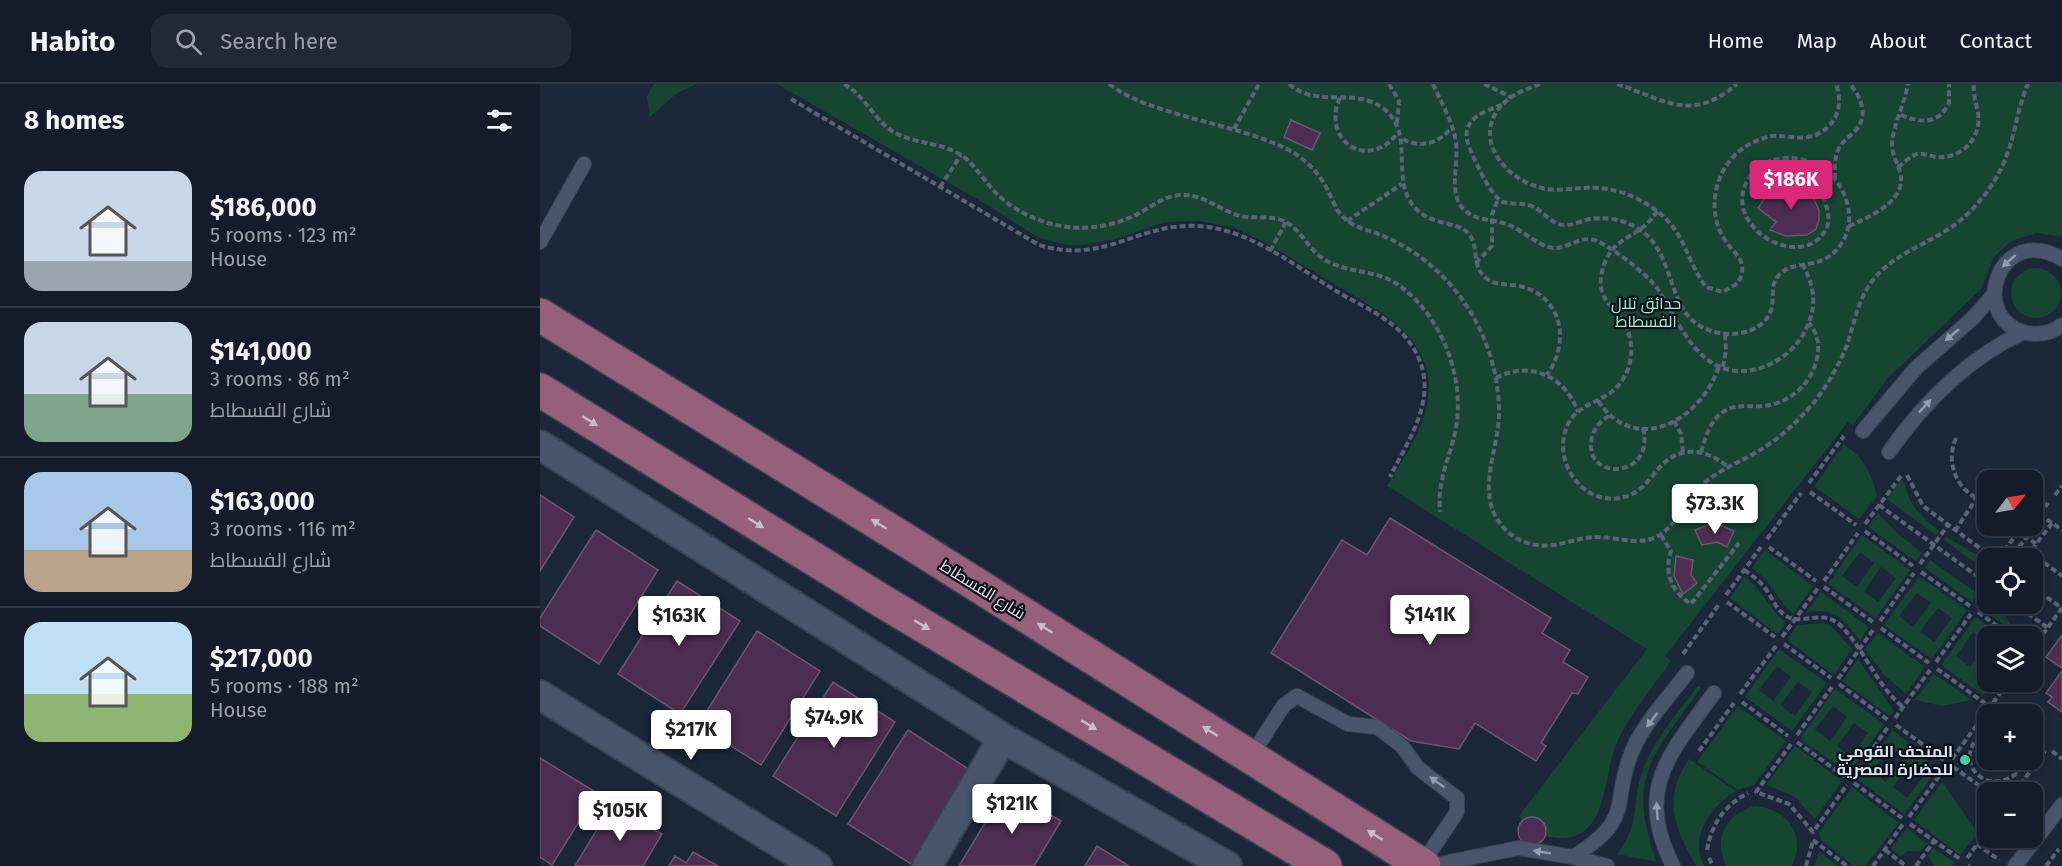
<!DOCTYPE html>
<meta charset="utf-8">
<style>
body{margin:0;font-family:"Fira Sans",Cairo,sans-serif;background:#212937;color:#f1f3f6;height:100vh;display:flex;flex-direction:column;font-size:22px;white-space:nowrap}
*{box-sizing:border-box;margin:0}
p{font-size:20px;color:#9da1a9}
.icon{flex:none;width:33px;height:33px;fill:none;stroke:currentColor;stroke-width:2;stroke-linecap:round;stroke-linejoin:round}
.map{position:relative;flex:1;overflow:hidden}
.side{display:flex;flex-direction:column;background:#141c2b;width:540px}
.side>*{flex:none}
.needle{width:39px;rotate:59deg}
.controls{position:absolute;left:1437px;top:386px;display:grid;gap:12px}
.controls a{display:grid;place-items:center;width:66px;height:66px;border-radius:12px;background:#141c2b;box-shadow:0 3px 9px #0003,0 0 0 2px #333a47;font-size:30px}
.price{position:absolute;translate:-50% -51px;padding:0 14px;border-radius:6px;background:#fff;color:#222;font-size:20px;line-height:39px;filter:drop-shadow(0 2px 3px #0008)}
.price::after{content:'';position:absolute;left:50%;top:36px;width:18px;height:14px;margin-left:-9px;background:inherit;clip-path:polygon(0 0,100% 0,50% 100%)}
.price.selected{background:#db2777;color:#fff}
ul{padding:0;list-style:none}
li{display:flex;align-items:center;gap:18px;height:150px;padding:0 24px}
li+li{border-top:2px solid #333a47}
li span{display:grid;place-items:center;flex:none;width:168px;height:120px;border-radius:18px;color:#555}
li>.icon{margin-inline-start:auto}
span .icon{width:72px;height:72px;fill:#fffc;stroke-width:1}
li b{font-size:26px}
h2{display:flex;justify-content:space-between;align-items:center;height:72px;padding:0 24px;font-size:26px}
header{display:flex;align-items:center;gap:36px;box-sizing:border-box;height:84px;padding:0 30px;background:#141c2b;border-bottom:2px solid #333a47}
header strong{font-size:28px}
nav{display:flex;gap:33px;margin-inline-start:auto;font-size:21px}
.search{width:420px;height:54px;background:#212937;display:flex;align-items:center;gap:15px;box-sizing:border-box;padding:0 21px;border-radius:18px;color:#9da1a9;font-size:22px}
main{display:flex;flex:1;min-height:0}
.map>svg:first-child{display:block}
</style>
<header>
<strong>Habito</strong>
<div class="search"><svg class="icon" aria-label="search" viewBox="0 0 24 24"><circle cx="10" cy="10" r="6"/><path d="M15 15l6 6"/></svg>Search here</div>
<nav><a>Home</a><a>Map</a><a>About</a><a>Contact</a></nav>
</header>
<main>
<section class="side">
<h2>8 homes<svg class="icon" aria-label="filters" viewBox="0 0 24 24"><path d="M4 7h16M4 17h16"/><circle cx="9" cy="7" r="2"/><circle cx="15" cy="17" r="2"/></svg></h2>
<ul>
<li><span style="background:linear-gradient(#c9d6e8 75%,#9aa5b1 0)"><svg class="icon" aria-label="home" viewBox="0 0 24 24"><path d="M3 11l9-7 9 7M6 9v11h12V9"/></svg></span><div><b>$186,000</b><p>5 rooms · 123 m²</p><p>House</p></div></li>
<li><span style="background:linear-gradient(#c9d6e8 60%,#7fa58c 0)"><svg class="icon" aria-label="home" viewBox="0 0 24 24"><path d="M3 11l9-7 9 7M6 9v11h12V9"/></svg></span><div><b>$141,000</b><p>3 rooms · 86 m²</p><p>شارع الفسطاط</p></div></li>
<li><span style="background:linear-gradient(#a9c7e8 65%,#b9a48a 0)"><svg class="icon" aria-label="home" viewBox="0 0 24 24"><path d="M3 11l9-7 9 7M6 9v11h12V9"/></svg></span><div><b>$163,000</b><p>3 rooms · 116 m²</p><p>شارع الفسطاط</p></div></li>
<li><span style="background:linear-gradient(#bfe0f5 60%,#8fb573 0)"><svg class="icon" aria-label="home" viewBox="0 0 24 24"><path d="M3 11l9-7 9 7M6 9v11h12V9"/></svg></span><div><b>$217,000</b><p>5 rooms · 188 m²</p><p>House</p></div></li>
</ul>
</section>
<div class="map">
<svg width="1522" height="782" viewBox="0 0 1522 782">
<rect width="100%" height="100%" fill="#1b2639"/>
<path fill="#164532" fill-rule="evenodd" d="M114,0H157L137,9L110,33L107,12Z
M237,0H1522V153L1497,149L1471,157L1454,173L1441,205L1347,295L1313,341L1308,338L1125,572L1131,577C1113,603 1090,629 1077,658C1061,696 1070,767 1005,752L1006,744L997,734L983,736L978,733L1107,565L847,402C860,379 878,355 885,329C903,263 854,236 806,207C780,191 754,176 728,160L695,144L660,137L625,138L572,156L542,161H527L497,153L451,123Z
M1471 209a25 25 0 1 1 50 0a25 25 0 1 1-50 0Z
M1304,360C1323,373 1332,390 1337,412L1319,435L1274,402Z
M1361,396L1365,399C1367,419 1383,435 1399,447L1396,451L1347,415Z
M1338,429L1357,449L1382,469L1376,477L1328,443Z
M1322,451L1370,486L1336,534L1288,500ZM1320,468L1334,479L1317,503L1302,492ZM1341,483L1356,494L1338,518L1324,507Z
M1406,453L1447,477V487L1404,456Z
M1225,466L1273,502L1253,530C1235,514 1233,499 1212,484Z
M1390,476L1438,510L1432,518L1385,484Z
M1379,492L1427,526L1392,575L1344,541ZM1377,509L1391,519L1373,543L1359,532ZM1398,524L1412,534L1394,558L1380,547Z
M1205,493C1223,506 1229,525 1246,539L1237,550L1190,514Z
M1281,508L1329,543L1320,557C1305,535 1293,522 1266,529Z
M1447,516L1465,532L1477,550L1441,524Z
M1436,533L1462,552H1448L1447,559L1433,548L1416,572L1430,583L1447,559V574L1437,588L1451,599L1461,597L1443,611L1401,581Z
M1284,539L1291,542L1312,565L1294,591L1247,556L1257,541Z
M1338,549L1385,583L1366,610L1343,590L1325,565Z
M1239,565L1287,599L1252,647L1205,613ZM1237,582L1251,593L1233,617L1219,606ZM1258,598L1272,608L1255,632L1240,621Z
M1318,575L1354,627L1350,632L1302,597Z
M1394,590L1432,616L1402,622L1375,616Z
M1158,602L1161,604C1113,672 1085,692 1117,778L1077,770C1101,741 1091,715 1104,683C1115,654 1139,627 1158,602Z
M1295,605L1344,640L1309,689L1260,655ZM1293,622L1307,633L1290,657L1275,646ZM1314,639L1328,649L1311,673L1297,662Z
M1198,622L1246,657L1214,701L1198,706L1157,678Z
M1353,646L1380,668L1396,687L1364,730L1317,695ZM1350,664L1364,674L1346,698L1332,687ZM1370,679L1385,690L1367,714L1353,703Z
M1255,662L1302,697L1275,735L1254,712L1226,701Z
M1149,675L1196,707C1171,722 1149,751 1164,782H1156C1134,743 1122,715 1149,675Z
M1402,698L1438,749L1420,771L1374,736Z
M1312,703L1359,739L1326,781L1314,782L1281,756L1279,748Z
M1215,722C1248,725 1267,751 1252,782H1186C1173,753 1186,730 1215,722Z
M1367,744L1387,760L1381,767H1369L1360,772L1351,764Z
M1394,764L1415,779L1413,782H1394L1388,772Z
M1279,768L1298,782H1274Z"/>
<path fill="#4d2e52" stroke="#6a586c" stroke-width="1.5" d="M751,36L780,49L772,66L744,53Z
M1238,96L1257,111L1264,102L1273,113L1279,126V136L1276,145L1267,151L1246,152L1230,146L1236,138L1218,124Z
M0,411L34,433L0,487Z
M850,434L1011,534L1002,549L1030,566L1023,578L1048,593L1038,610L1032,609L1001,659L1006,662L996,677L935,639L919,665L871,657L731,569L802,456L827,471Z
M1168,441L1182,442L1194,447L1187,463L1177,458L1162,461L1155,446Z
M56,446L118,486L59,580L0,542V534Z
M1136,472L1153,476L1151,491L1157,499L1143,510L1134,492Z
M137,497L200,537L140,630L78,590Z
M217,547L280,587L221,681L158,641Z
M1522,551V584L1506,573Z
M1522,587V628L1508,618L1512,613L1506,609Z
M293,598L355,638L296,732L233,692Z
M368,646L430,686L371,780L308,740Z
M0,674L57,709L12,781L0,773Z
M466,704L521,737L494,782H419Z
M72,720L122,750L103,782H35Z
M978 747a14 14 0 1 1 28 0a14 14 0 1 1-28 0Z
M557,762L589,782H545Z
M153,768L178,782H129L135,772L146,779Z"/>
<g fill="none" stroke-linecap="round" stroke-linejoin="round">
<defs>
<path id="lane" d="M0,158L44,80
M1522,175C1459,137 1426,235 1487,249C1499,251 1512,249 1522,241
M1323,347L1376,284L1433,234L1454,210
M1349,368C1384,318 1428,274 1484,248
M711,672L744,621L757,612L808,640L837,643L862,662L878,684L917,714V728L882,780
M1033,773C1097,733 1069,721 1093,665C1105,638 1129,613 1147,589
M889,782L979,764L1033,773L1067,782
M1133,782C1094,704 1130,670 1174,609
M1475,782L1522,721"/>
<path id="street" d="M0,361L463,654L687,782
M0,611L277,782
M387,782L463,654"/>
<path id="primary" d="M0,231L372,460L884,782
M0,306L342,517L785,782"/>
</defs>
<use href="#lane" stroke="#3a4252" stroke-width="16"/>
<use href="#street" stroke="#3a4252" stroke-width="32"/>
<use href="#primary" stroke="#3a4252" stroke-width="36"/>
<path stroke="#5a6475" stroke-width="4" stroke-dasharray="6 3" stroke-linecap="butt" d="M304,0C325,12 333,34 352,47C374,61 402,57 424,73C436,83 444,96 454,107C468,122 488,133 508,139C539,148 573,144 601,128C614,121 626,111 642,111C664,110 680,127 701,132C716,135 732,131 746,138C761,146 767,163 781,173C803,190 833,184 857,200C901,230 925,292 916,344C910,375 897,394 900,428
M569,0C611,32 694,39 745,64C762,72 777,86 786,103C792,113 795,126 804,134C814,144 830,146 843,152C863,160 881,172 897,187C936,223 959,275 959,329C959,368 932,413 966,446C974,454 985,460 997,461C1017,464 1035,454 1054,453C1076,452 1098,463 1118,452C1137,441 1145,418 1160,403C1176,387 1196,380 1215,369C1238,356 1258,338 1275,317C1288,300 1299,281 1307,261C1314,240 1317,219 1330,200C1353,167 1394,160 1423,134C1447,113 1464,86 1472,55C1477,36 1480,18 1488,0
M749,0C778,25 815,2 844,25C877,52 848,95 876,125C893,142 918,137 929,150C940,164 930,182 947,195C959,203 974,199 987,204C1025,219 1028,261 1007,291
M849,0L859,17L857,40
M893,0C901,19 913,37 916,59C919,79 908,108 923,125C935,137 954,135 969,141C984,147 998,162 1013,164C1029,165 1041,150 1057,157C1074,165 1106,189 1117,204C1132,226 1143,254 1163,272C1199,305 1255,279 1269,238C1277,218 1273,200 1263,181
M944,0L971,13
M1000,0C983,6 964,14 955,30C937,64 971,97 1002,104C1016,108 1030,104 1043,104C1065,102 1087,108 1105,119C1147,144 1142,170 1166,203L1183,208L1198,199C1201,193 1203,188 1202,182C1201,172 1192,167 1187,159C1167,132 1172,94 1195,71C1205,61 1218,55 1232,52C1244,51 1256,55 1268,53C1294,48 1305,23 1296,0
M1077,0C1123,15 1151,40 1197,0
M800,14C786,40 805,75 837,65C847,62 853,54 860,47
M251,15L499,161C566,181 595,139 658,142C709,145 754,181 796,207C815,218 837,228 854,242C868,253 879,270 883,287C891,326 866,360 850,393
M962,21C945,27 923,34 927,56C930,68 951,114 963,118C974,121 984,118 994,123C1005,129 1012,141 1025,141C1034,141 1043,136 1051,135C1069,132 1089,137 1103,148C1142,179 1122,244 1187,250C1206,251 1230,242 1232,221C1234,210 1230,201 1239,191C1250,178 1270,183 1285,175C1321,154 1314,105 1282,84C1263,72 1242,71 1222,80
M1361,31C1381,39 1398,41 1409,19V0
M694,45L719,0
M863,55C881,65 900,59 912,43
M1222,80C1250,81 1277,92 1286,121C1289,130 1290,139 1285,147C1258,193 1161,131 1222,80Z
M1358,83C1364,79 1370,72 1377,70C1384,69 1390,72 1396,73C1416,75 1434,62 1438,42C1441,28 1432,15 1434,0
M1295,95C1295,85 1294,76 1298,66C1302,58 1308,54 1314,48C1329,34 1322,14 1310,0
M400,103L421,71
M1117,127C1099,158 1068,149 1061,193C1058,214 1072,221 1082,236C1096,256 1094,285 1077,303C1064,317 1039,320 1029,338C1008,377 1046,429 1090,411C1112,402 1117,375 1142,369C1160,365 1175,372 1188,383
M807,137L862,100
M1309,142C1327,134 1363,119 1361,94C1360,81 1351,72 1352,58C1353,44 1365,17 1368,0
M730,167L746,138
M936,179L952,162V131L958,115
M1183,283L1186,266L1185,249
M956,294C990,276 1025,292 1038,328
M1058,317C1097,374 1162,335 1179,282
M1069,332C1060,337 1055,343 1052,353C1041,398 1116,396 1103,344
M1134,337L1141,350L1143,369
M1416,354C1404,381 1419,412 1448,418
M1161,368C1166,352 1170,335 1186,326C1198,320 1210,323 1223,322C1247,320 1270,302 1276,278C1280,263 1279,251 1269,239
M1367,391L1383,422L1453,474
M1269,399L1304,352
M1270,408L1316,441
M1515,411L1522,402
M1339,421L1448,500
M1492,425L1522,446
M1500,430L1508,419
M1512,439L1490,468L1522,492
M1325,440L1361,392
M1325,447L1373,482
M1415,447L1436,415
M1121,451L1131,467C1124,489 1131,507 1151,520L1199,459
M1227,455L1261,409
M1229,463L1276,497
M1479,463L1487,453L1496,460
M1459,474L1483,441
M1471,474L1472,473
M1380,480L1408,441
M1204,486C1212,491 1220,497 1225,504C1233,514 1236,527 1248,533C1265,541 1282,524 1301,542C1325,566 1336,601 1363,623
M1381,488L1430,522
M1284,497L1318,449
M1284,503L1333,538
M1492,503L1522,524
M1186,511L1221,463
M1187,518L1235,553
M1473,519L1508,544
M1437,521L1448,507
M1438,528L1471,552
M1340,537L1374,489
M1341,544L1389,579
M1242,553L1278,504
M1244,560L1291,594
M1492,565L1522,524
M1143,570L1180,519
M1396,578L1431,530
M1397,585L1446,620
M1298,595L1333,546
M1299,600L1348,636
M1200,610L1236,562
M1202,618L1248,652
M1453,619L1469,597
M1455,626L1460,630
M1355,634L1390,586
M1356,641L1404,676
M1448,647C1409,667 1439,716 1476,690L1478,692
M1257,651L1292,603
M1492,653L1503,661
M1257,658L1305,693
M1251,660L1216,708L1249,720L1273,748L1307,701
M1159,667L1194,619
M1512,667L1522,675
M1412,675L1447,627
M1413,683L1448,708
M1313,693L1348,643
M1314,699L1362,734
M1475,708L1505,667
M1369,733L1405,684
M1370,740L1420,775
M1273,756L1307,782
M1437,760L1459,776
M1167,766C1172,739 1184,722 1208,709
M1345,766L1366,782
M1169,774L1173,782
M1427,774L1448,746
M1428,781L1429,782
M1266,782L1273,757
M1333,782L1363,740
M1376,782L1394,757
M1506,782L1519,765"/>
<use href="#lane" stroke="#49556b" stroke-width="14"/>
<use href="#street" stroke="#49556b" stroke-width="28"/>
<use href="#primary" stroke="#965f7b" stroke-width="33"/>
</g>
<defs><path id="oneway-solid" d="M-6-.8H1V-3.2L6.5 0L1 3.2V.8H-6Z" transform="scale(1.5)"/></defs>
<g fill="#939dae">
<use href="#oneway-solid" transform="translate(1469 177) rotate(138)"/>
<use href="#oneway-solid" transform="translate(1412 251) rotate(140)"/>
<use href="#oneway-solid" transform="translate(1385 322) rotate(-47)"/>
<use href="#oneway-solid" transform="translate(1112 636) rotate(127)"/>
<use href="#oneway-solid" transform="translate(897 698) rotate(-144)"/>
<use href="#oneway-solid" transform="translate(1117 727) rotate(-94)"/>
<use href="#oneway-solid" transform="translate(1002 768) rotate(-171)"/>
</g>
<g fill="#c8bdce">
<use href="#oneway-solid" transform="translate(50 337) rotate(32)"/>
<use href="#oneway-solid" transform="translate(216 439) rotate(32)"/>
<use href="#oneway-solid" transform="translate(339 440) rotate(-148)"/>
<use href="#oneway-solid" transform="translate(382 541) rotate(31)"/>
<use href="#oneway-solid" transform="translate(505 544) rotate(-148)"/>
<use href="#oneway-solid" transform="translate(549 641) rotate(31)"/>
<use href="#oneway-solid" transform="translate(670 647) rotate(-148)"/>
<use href="#oneway-solid" transform="translate(835 751) rotate(-148)"/>
</g>
<circle fill="#3dd4a3" stroke="#0a0f18" stroke-width="2" cx="1425" cy="676" r="6"/>
<g text-anchor="middle" stroke-width="4.5" stroke-linejoin="round" paint-order="stroke">
<g font-size="16" fill="#9cf3cb" stroke="#0a0f18">
<text x="1106" y="225">حدائق تلال<tspan x="1106" dy="18">الفسطاط</tspan></text>
</g>
<g font-size="16" fill="#dde5f2" stroke="#0a0f18">
<text transform="translate(443 505) rotate(32)" y="6">شارع الفسطاط</text>
</g>
<g font-size="16" font-weight="bold" fill="#dde5f2" stroke="#0a0f18" text-anchor="end">
<text x="1413" y="673">المتحف القومي<tspan x="1413" dy="18">للحضارة المصرية</tspan></text>
</g>
</g>
</svg>
<div class="controls">
<a><svg class="needle" viewBox="-14 -14 28 28"><path d="M0-13l5 13h-10z" fill="#e53935"/><path d="M0 13l5-13h-10z" fill="#9da1a9"/></svg></a>
<a><svg class="icon" aria-label="locate" viewBox="0 0 24 24"><circle cx="12" cy="12" r="6"/><path d="M12 2v4M12 18v4M2 12h4M18 12h4"/></svg></a>
<a><svg class="icon" aria-label="layers" viewBox="0 0 24 24"><path d="M12 4l9 5-9 5-9-5zM3 14l9 5 9-5"/></svg></a>
<a>+</a>
<a>−</a>
</div>
<b class="price selected" style="left:1251px;top:127px">$186K</b>
<b class="price" style="left:1175px;top:451px">$73.3K</b>
<b class="price" style="left:890px;top:562px">$141K</b>
<b class="price" style="left:139px;top:563px">$163K</b>
<b class="price" style="left:294px;top:665px">$74.9K</b>
<b class="price" style="left:151px;top:677px">$217K</b>
<b class="price" style="left:472px;top:751px">$121K</b>
<b class="price" style="left:80px;top:758px">$105K</b>
</div>
</main>
